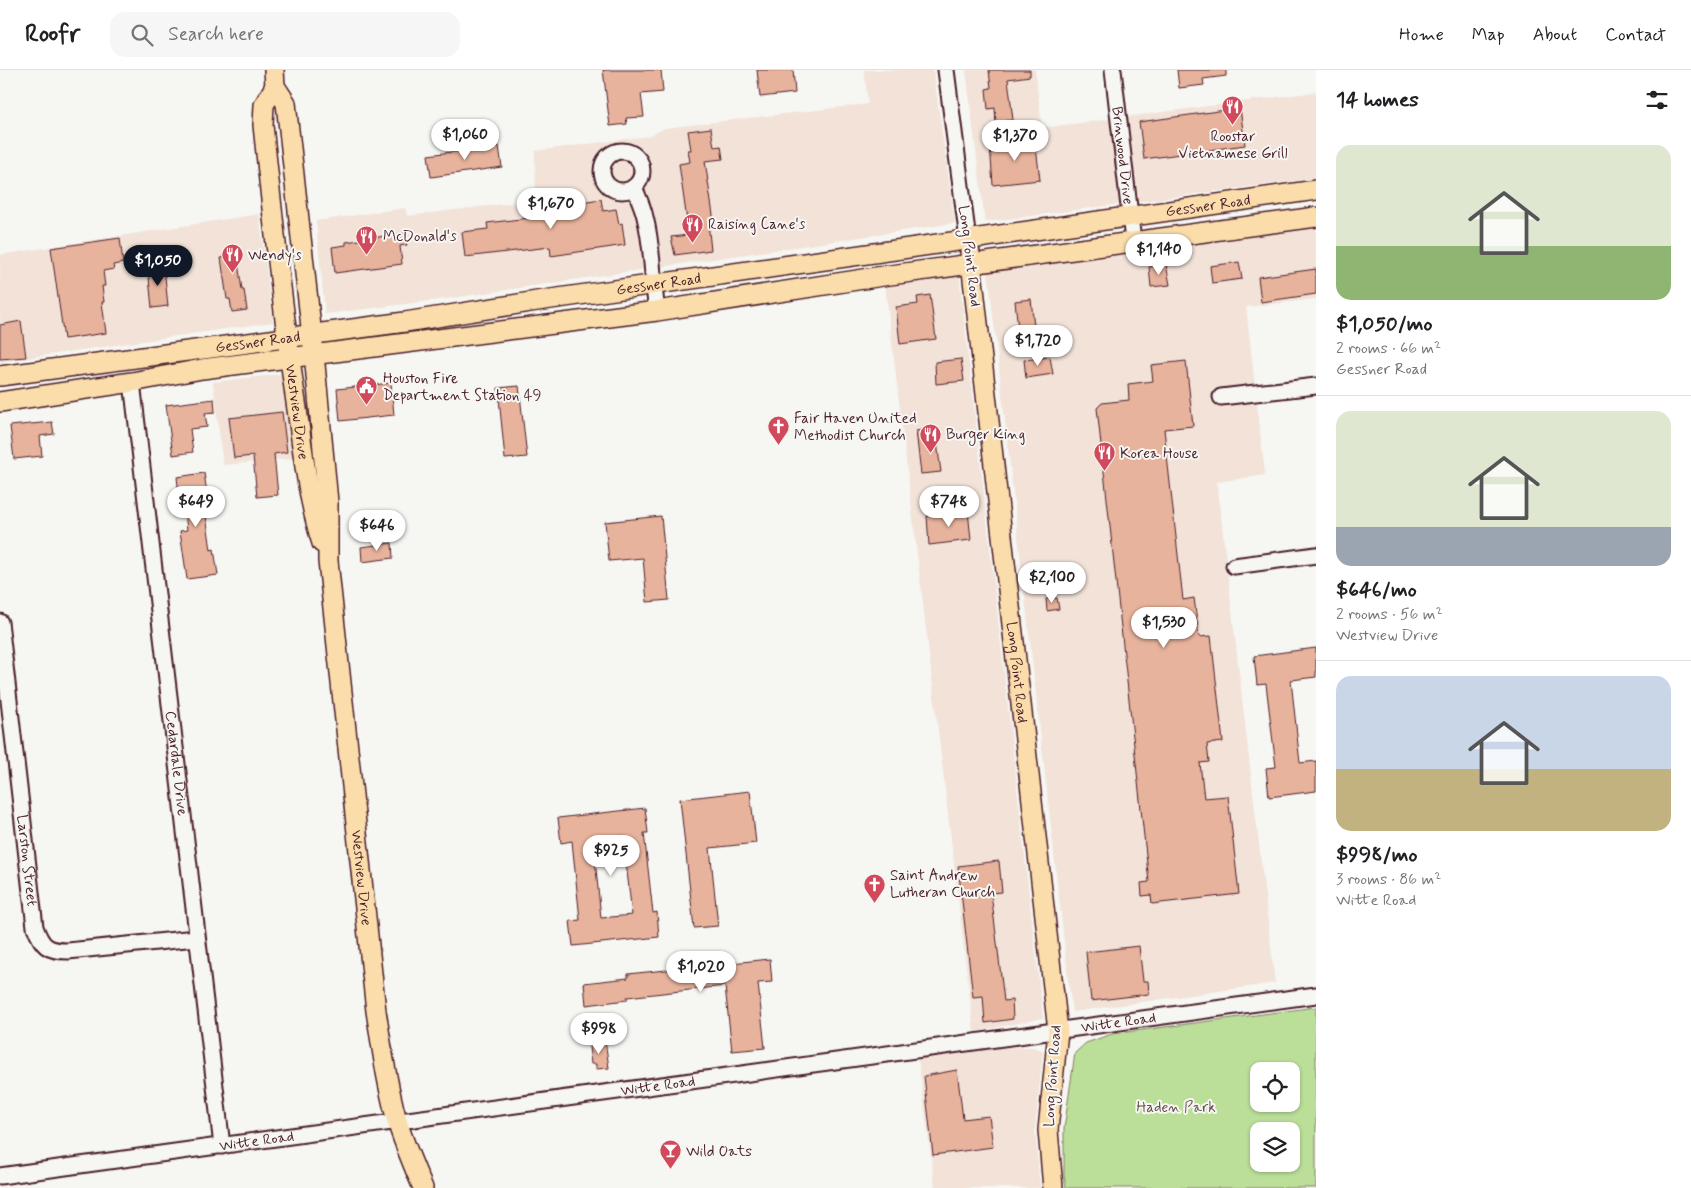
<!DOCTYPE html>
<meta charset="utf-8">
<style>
body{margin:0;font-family:Mynerve,sans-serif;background:#f6f6f6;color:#202124;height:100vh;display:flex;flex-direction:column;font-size:19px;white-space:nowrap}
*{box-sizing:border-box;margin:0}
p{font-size:16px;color:#757577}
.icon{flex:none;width:28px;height:28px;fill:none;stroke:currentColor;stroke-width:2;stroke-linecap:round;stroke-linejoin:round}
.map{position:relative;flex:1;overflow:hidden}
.panel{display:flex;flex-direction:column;background:#fff;width:375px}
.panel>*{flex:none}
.tools{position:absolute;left:1250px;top:992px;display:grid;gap:10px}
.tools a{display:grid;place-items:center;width:50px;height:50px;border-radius:10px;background:#fff;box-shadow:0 1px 4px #0004;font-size:25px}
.price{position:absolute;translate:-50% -42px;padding:0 11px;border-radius:18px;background:#fff;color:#222;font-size:16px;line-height:32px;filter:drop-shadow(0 1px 2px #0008)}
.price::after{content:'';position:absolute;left:50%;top:30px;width:15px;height:11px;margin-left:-8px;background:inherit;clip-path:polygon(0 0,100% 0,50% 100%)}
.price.active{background:#111827;color:#fff}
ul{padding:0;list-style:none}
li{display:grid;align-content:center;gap:10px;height:265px;padding:0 20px}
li+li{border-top:1px solid #e0e0e0}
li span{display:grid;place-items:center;height:155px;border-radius:15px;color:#555}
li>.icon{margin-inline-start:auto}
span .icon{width:90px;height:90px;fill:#fffc;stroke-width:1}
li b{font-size:21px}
h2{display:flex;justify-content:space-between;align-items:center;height:60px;padding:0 20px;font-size:21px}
header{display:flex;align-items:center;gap:30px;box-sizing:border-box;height:70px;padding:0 25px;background:#fff;border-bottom:1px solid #e0e0e0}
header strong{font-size:24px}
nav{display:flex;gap:28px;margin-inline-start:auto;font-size:18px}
.search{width:350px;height:45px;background:#f6f6f6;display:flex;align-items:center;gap:12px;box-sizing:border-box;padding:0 18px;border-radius:15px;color:#757577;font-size:19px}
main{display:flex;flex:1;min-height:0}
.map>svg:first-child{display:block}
</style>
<header>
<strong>Roofr</strong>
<div class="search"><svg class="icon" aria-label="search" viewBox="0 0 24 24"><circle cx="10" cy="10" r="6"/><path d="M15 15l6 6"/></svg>Search here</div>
<nav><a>Home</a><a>Map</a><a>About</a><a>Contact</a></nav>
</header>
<main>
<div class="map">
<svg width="1316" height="1118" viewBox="0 0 1316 1118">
<rect width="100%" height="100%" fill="#f6f6f2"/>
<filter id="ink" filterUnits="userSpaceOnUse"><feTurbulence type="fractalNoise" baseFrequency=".02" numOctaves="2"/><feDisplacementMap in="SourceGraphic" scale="10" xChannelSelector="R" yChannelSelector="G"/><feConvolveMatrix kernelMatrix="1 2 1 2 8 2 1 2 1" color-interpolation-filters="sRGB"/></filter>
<g filter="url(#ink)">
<path fill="#f2e2d8" d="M864,0H933L955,153L438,230L325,244L316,151L405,138L407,146L536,130L535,81L649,66L665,58L868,34Z
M966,0H1035L1042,58L1316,22V108L985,152Z
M259,144L273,252L0,292V185Z
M1316,157V229L1246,237L1265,405L1217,412L1275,913L1072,942L988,201Z
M959,204L1043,948L974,962L885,214Z
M282,304L294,388L223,395L213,312Z
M990,977H1034L1043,981L1035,1059L1040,1118H935L918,988Z"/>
<path fill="#bbde98" stroke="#827e62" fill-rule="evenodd" d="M1316,937V1118H1066L1064,1105V1059L1075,983L1086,973L1112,964ZM1259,1001H1291V1034H1259ZM1259,1061H1291V1094H1259Z"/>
<path fill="#e8b39c" stroke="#4a1f2b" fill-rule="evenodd" d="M603,0H661L663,22L641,24L644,47L626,48L627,54L610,56Z
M757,0H793L795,23L760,27Z
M989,0H1030V6L1008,9L1013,50L1005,51L1004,54L996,55L995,38L988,39L986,19L991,18Z
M1177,0H1226V6L1203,9L1204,15L1179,18Z
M1240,38L1245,75L1144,89L1139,52Z
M711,58L714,77L721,76L723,89L705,91L714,152L708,153L711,180L675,185L671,167L689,165L679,94L690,92L688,80H691L688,61Z
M1035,69L1040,110L993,115L990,75Z
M499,76L502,97L431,107L428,85Z
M579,121L581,132L601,129L603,141L616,139L619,154L622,153L625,175L551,186L550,177L465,187L462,162L488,159L487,153L546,146L544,137L558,135L556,124Z
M405,163L407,175L400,176L402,194L335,203L332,177L346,175V172Z
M120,168L123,193L113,195L114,199L103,201L105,216H102L104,232H102L106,263L64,269L51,178Z
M237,186L242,220H244L247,240L232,242L230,229H227L221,188Z
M1239,192L1242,209L1212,213L1210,196Z
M1166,194L1170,215L1151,217L1149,197Z
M164,197L168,236L152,238L148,198Z
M1316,199V224L1261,232L1258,207Z
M930,225L936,269L900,274L896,237L918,234L917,227Z
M1031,229L1035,266L1019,268L1015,231Z
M21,251L26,287L0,289V255Z
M1050,287L1053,304L1026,308L1024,290Z
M961,289L964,311L936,314L935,292Z
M1186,291L1193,356L1164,359L1183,530L1194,528L1199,567L1211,566L1223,672L1207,674L1209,692L1200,693L1204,728L1228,726L1239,824L1152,834L1151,825L1142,826L1141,813L1149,812L1097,338L1102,333L1129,330L1128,314L1153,311L1151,295Z
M391,313L394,345L340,351L337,319Z
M519,316L527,387L505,389L498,318Z
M214,329L215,342L205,343L207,357L190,359L193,382L173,385L166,335Z
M282,342L287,382L274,384L278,425L257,427L253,386L234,388L229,348Z
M52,352L54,364L40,366L42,386L14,389L10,356Z
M935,358L941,402L921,404L916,361Z
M204,403L208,430L204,431L211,480L214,479L218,505L187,509L180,461L187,460L184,434H180L177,407Z
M968,441L971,470L929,475L927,446Z
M661,446L669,530L647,532L643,488L609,491L605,452Z
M392,473L393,488L362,492L361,477Z
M1057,528L1059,539L1047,541L1046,529Z
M1316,578V607L1291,610L1300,693L1316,691V721L1269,727L1266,698L1276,697L1266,614L1257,615L1254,586Z
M750,721L756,773L710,778L718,856L694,858L680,729Z
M645,738L648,763H644L653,843L657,842L659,867L573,876L570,851L580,850L572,771L561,773L558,748ZM623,766L632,845L601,848L593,769Z
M999,791L1002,822L991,823L1004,931L1012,930L1013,949L985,953L983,926L973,927L958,796Z
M1139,876L1143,911H1148L1149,924L1091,931L1086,882Z
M770,889L772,912L758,913L765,978L732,981L725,916L627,927V930L586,935L584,913L628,908V904Z
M605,970L609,998L596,999V994H591L589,977L593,976L592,971Z
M957,1000L963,1049L989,1046L993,1077L933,1085L924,1006Z"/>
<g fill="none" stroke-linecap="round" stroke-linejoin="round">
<defs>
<g id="minor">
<path d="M946,0L968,170"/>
<path id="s1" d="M1113,0L1133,171"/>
<circle cx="622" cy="101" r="20"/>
<path d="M634,117C638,127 643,137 645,147C653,177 652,210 657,241"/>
<path id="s2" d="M132,312L222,1076"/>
<path d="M1221,327L1316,316"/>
<path d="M1234,496L1316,485"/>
<path id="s3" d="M0,552L35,857C42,876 47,881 68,881L196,868"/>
<path id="s4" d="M0,1106L1316,925"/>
</g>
<g id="major">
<path id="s5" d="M274,0L275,16L286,33L314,284L328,432V491L376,941C382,978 387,1017 398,1054C405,1076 414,1097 423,1118"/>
<path id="s6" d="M275,16L264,35L263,55C273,150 283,245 297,339C303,383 308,430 322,473"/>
<path id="s7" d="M970,183L1058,961L1048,1060L1053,1118"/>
<path id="s8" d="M0,306L405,252L537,231L1316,120"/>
<path d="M0,332L132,312L202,299L657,241L883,206L1316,147"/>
</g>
</defs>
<use href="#minor" stroke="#4a1f2b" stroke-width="19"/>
<use href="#major" stroke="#4a1f2b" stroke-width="22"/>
<use href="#minor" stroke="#f6f6f2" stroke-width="15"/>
<use href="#major" stroke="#faddab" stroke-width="19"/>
</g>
</g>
<defs>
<symbol id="restaurant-pin" viewBox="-11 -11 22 30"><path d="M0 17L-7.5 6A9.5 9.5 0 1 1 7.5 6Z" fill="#d1495b" stroke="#f6f6f2"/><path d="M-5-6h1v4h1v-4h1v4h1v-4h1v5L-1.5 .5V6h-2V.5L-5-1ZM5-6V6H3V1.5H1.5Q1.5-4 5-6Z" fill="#fff"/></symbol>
<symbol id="civic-pin" viewBox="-11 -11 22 30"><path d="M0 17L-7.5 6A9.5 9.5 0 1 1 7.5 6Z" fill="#d1495b" stroke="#f6f6f2"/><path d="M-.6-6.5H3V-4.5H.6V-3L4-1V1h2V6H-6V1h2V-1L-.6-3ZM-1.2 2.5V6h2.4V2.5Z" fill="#fff"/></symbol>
<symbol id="church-pin" viewBox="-11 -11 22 30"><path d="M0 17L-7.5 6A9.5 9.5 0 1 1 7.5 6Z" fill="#d1495b" stroke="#f6f6f2"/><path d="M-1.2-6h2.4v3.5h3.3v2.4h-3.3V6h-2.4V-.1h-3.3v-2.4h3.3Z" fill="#fff"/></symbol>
<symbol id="bar-pin" viewBox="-11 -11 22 30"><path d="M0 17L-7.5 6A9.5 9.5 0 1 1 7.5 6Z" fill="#d1495b" stroke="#f6f6f2"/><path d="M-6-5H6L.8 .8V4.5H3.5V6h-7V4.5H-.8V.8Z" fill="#fff"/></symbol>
</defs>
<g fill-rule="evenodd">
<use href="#restaurant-pin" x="1220" y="24" width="25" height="34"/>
<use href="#restaurant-pin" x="680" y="142" width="25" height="34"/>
<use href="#restaurant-pin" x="354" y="154" width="25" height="34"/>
<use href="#restaurant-pin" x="220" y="172" width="25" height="34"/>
<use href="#civic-pin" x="354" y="304" width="25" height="34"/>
<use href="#church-pin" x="766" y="344" width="25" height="34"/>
<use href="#restaurant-pin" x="918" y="352" width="25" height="34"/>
<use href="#restaurant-pin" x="1092" y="370" width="25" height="34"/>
<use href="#church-pin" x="862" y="802" width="25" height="34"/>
<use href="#bar-pin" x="658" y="1068" width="25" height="34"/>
</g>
<g text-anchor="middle" stroke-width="4" stroke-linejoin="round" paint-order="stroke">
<g font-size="15" fill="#4a1f2b" stroke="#f6f6f2" text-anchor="start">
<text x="1233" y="71" text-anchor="middle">Roostar<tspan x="1233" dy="17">Vietnamese Grill</tspan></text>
<text x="708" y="159">Raising Cane's</text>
<text x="383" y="171">McDonald's</text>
<text x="248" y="190">Wendy's</text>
<text x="383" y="313">Houston Fire<tspan x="383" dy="17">Department Station 49</tspan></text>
<text x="794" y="353">Fair Haven United<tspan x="794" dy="17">Methodist Church</tspan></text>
<text x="946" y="369">Burger King</text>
<text x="1120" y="388">Korea House</text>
<text x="890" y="810">Saint Andrew<tspan x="890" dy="17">Lutheran Church</tspan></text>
<text x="686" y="1086">Wild Oats</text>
</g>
<g font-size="15" fill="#4a1f2b" stroke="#f6f6f2">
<text dy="5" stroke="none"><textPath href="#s1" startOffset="86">Brinwood Drive</textPath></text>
<text dy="5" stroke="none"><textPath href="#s8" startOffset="1220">Gessner Road</textPath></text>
<text transform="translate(970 186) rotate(83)" y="5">Long Point Road</text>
<text dy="5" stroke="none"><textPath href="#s8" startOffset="665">Gessner Road</textPath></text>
<text dy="5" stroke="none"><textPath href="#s8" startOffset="260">Gessner Road</textPath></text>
<text dy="5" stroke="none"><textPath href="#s6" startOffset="331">Westview Drive</textPath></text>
<text dy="5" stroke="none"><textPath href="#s7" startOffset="422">Long Point Road</textPath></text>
<text dy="5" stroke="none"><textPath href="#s2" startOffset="384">Cedardale Drive</textPath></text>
<text dy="5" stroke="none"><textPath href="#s3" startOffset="240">Larston Street</textPath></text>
<text dy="5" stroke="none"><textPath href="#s5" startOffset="815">Westview Drive</textPath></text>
<text dy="5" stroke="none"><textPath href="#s4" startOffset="1129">Witte Road</textPath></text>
<text transform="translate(1052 1006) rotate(-86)" y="5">Long Point Road</text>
<text dy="5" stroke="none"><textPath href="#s4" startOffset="664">Witte Road</textPath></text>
<text dy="5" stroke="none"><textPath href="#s4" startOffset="259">Witte Road</textPath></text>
</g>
<g font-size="15" fill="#664f46" stroke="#f6f6f2">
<text x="1176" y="1042">Haden Park</text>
</g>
</g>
</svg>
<div class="tools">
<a><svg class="icon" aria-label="locate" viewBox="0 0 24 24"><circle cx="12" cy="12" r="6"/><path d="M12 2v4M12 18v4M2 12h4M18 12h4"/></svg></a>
<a><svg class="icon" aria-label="layers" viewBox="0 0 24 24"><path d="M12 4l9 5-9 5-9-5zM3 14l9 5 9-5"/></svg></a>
</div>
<b class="price" style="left:465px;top:91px">$1,060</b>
<b class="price" style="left:1015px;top:92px">$1,370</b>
<b class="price" style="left:551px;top:160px">$1,670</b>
<b class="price" style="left:1159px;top:206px">$1,140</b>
<b class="price active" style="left:158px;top:217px">$1,050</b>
<b class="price" style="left:1038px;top:297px">$1,720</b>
<b class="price" style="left:196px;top:458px">$649</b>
<b class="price" style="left:949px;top:458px">$748</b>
<b class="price" style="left:377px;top:482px">$646</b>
<b class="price" style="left:1052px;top:534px">$2,100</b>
<b class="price" style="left:1164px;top:579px">$1,530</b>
<b class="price" style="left:611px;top:807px">$925</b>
<b class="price" style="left:701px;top:923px">$1,020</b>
<b class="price" style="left:599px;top:985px">$998</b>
</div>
<section class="panel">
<h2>14 homes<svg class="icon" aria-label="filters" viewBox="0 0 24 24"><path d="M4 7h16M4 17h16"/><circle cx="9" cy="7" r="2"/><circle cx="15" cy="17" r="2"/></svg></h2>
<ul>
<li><span style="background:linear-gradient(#dfe7d0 65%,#8fb573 0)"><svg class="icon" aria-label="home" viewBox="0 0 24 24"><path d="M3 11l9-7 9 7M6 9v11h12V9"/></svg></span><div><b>$1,050/mo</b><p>2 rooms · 66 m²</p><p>Gessner Road</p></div></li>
<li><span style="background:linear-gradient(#dfe7d0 75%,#9aa5b1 0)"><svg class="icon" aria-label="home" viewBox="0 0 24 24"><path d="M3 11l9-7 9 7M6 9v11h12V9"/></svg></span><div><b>$646/mo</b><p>2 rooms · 56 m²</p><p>Westview Drive</p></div></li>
<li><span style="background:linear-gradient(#c9d6e8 60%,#c2b280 0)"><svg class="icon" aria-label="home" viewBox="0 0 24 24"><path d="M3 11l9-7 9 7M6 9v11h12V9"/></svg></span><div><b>$998/mo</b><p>3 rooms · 86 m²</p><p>Witte Road</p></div></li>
</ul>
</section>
</main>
